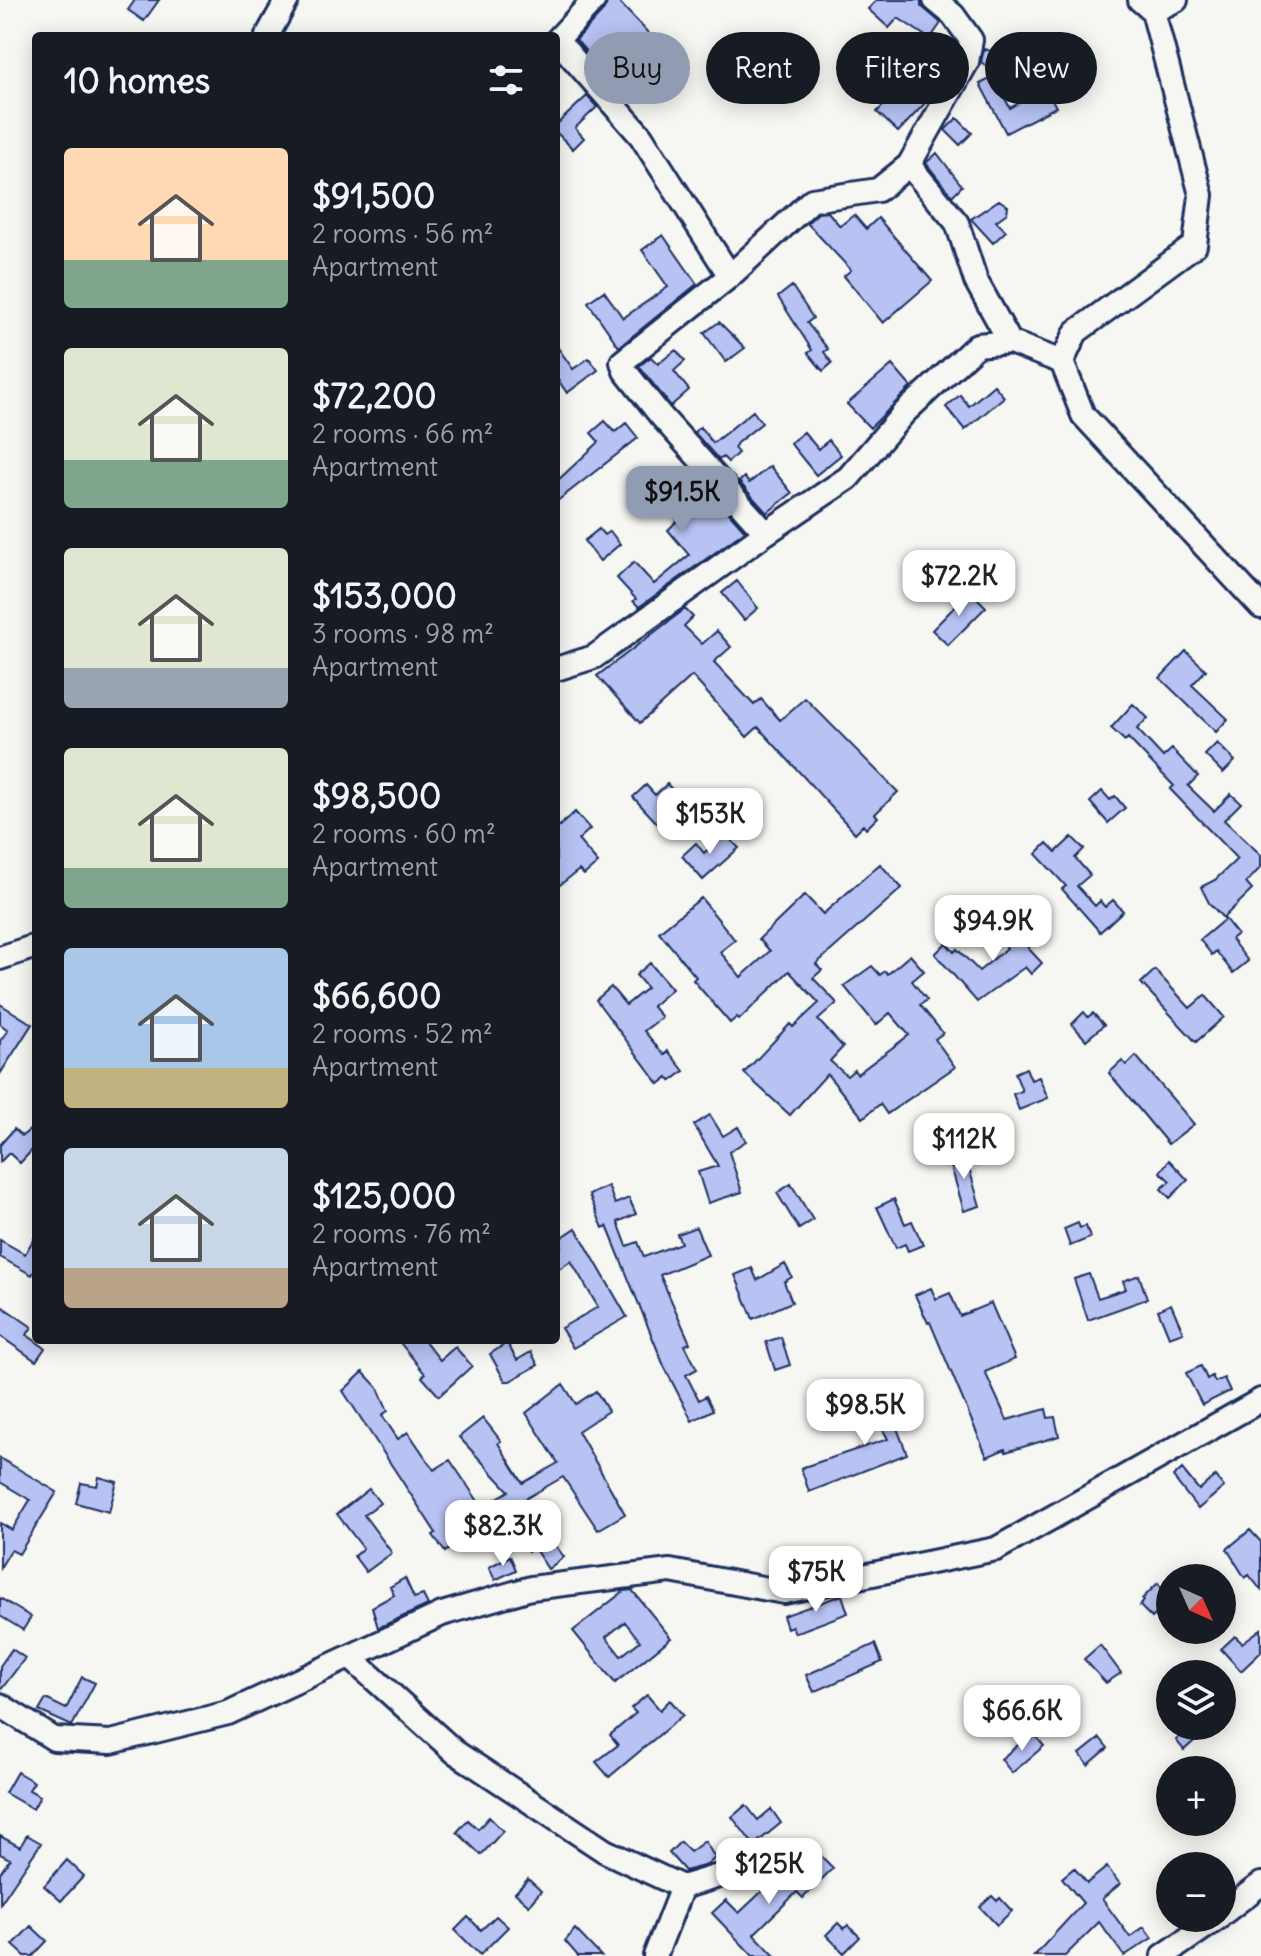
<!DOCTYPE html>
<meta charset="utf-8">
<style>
body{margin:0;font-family:Delius,sans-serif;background:#20242c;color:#f1f3f6;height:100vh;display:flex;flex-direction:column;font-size:30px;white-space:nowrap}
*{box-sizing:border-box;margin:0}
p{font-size:26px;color:#9ea1a6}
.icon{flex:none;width:44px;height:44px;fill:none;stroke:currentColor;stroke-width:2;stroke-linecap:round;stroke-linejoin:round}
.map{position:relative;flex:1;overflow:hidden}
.details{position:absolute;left:32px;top:32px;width:528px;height:1312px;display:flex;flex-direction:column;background:#171b24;border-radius:8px;box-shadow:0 4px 20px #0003}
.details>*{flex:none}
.banner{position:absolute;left:584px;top:32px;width:556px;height:72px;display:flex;gap:16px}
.needle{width:52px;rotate:135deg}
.buttons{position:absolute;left:1156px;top:1564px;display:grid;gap:16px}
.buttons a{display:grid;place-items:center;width:80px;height:80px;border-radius:50%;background:#171b24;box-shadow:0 4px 20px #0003;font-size:40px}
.price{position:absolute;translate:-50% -68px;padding:0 18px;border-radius:16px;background:#fff;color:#222;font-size:26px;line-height:52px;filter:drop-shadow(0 2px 4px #0008)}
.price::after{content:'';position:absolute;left:50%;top:48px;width:24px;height:18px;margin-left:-12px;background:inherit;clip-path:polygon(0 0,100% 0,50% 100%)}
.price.selected{background:#919bb2;color:#111}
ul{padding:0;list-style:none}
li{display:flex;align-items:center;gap:24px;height:200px;padding:0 32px}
li span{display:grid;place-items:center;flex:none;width:224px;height:160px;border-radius:8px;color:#555}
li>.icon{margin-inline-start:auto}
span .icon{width:96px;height:96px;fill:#fffc;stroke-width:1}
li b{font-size:34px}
h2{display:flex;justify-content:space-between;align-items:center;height:96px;padding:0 32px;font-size:34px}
.pill{padding:0 28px;border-radius:36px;background:#171b24;box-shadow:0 4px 20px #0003;font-size:28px;line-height:72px}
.pill.selected{background:#919bb2;color:#111}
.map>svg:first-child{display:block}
</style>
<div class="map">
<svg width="1261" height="1956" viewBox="0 0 1261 1956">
<rect width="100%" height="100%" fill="#f6f6f2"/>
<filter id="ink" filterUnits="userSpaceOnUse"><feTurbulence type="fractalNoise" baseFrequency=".0125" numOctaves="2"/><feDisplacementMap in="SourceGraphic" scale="16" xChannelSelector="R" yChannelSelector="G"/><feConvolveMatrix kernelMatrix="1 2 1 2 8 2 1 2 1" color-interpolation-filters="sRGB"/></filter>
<g filter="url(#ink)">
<path fill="#b8c3f4" stroke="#1b2f5e" stroke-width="2" fill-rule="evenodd" d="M135,0H159L144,21L128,10Z
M608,0H617L654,39L611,80L576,40L604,10Z
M877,0H921V6L941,23L930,39L898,18L889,28L868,9Z
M1021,38L1056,107L1006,133L980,84L994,77L1010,108L1031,96L1014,62L993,72L981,62L984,49L994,52Z
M908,79L929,99L898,132L877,112Z
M587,96L597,107L575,128L584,138L573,149L556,132V125Z
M957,118L972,133L960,145L945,130Z
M937,153L962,186L952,196L926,163Z
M999,200L1008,206L1007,213L996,221L1006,231L993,243L971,219Z
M828,212L840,226L854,215L866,229L878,218L932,281L883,323L844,276L851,270L807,223L818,213Z
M663,235L697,284L619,347L588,302L604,291L623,318L668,287L642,250Z
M792,286L813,318L807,323L828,349L824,352L832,363L823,371L808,353L812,350L778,297Z
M719,322L745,348L726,362L704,333Z
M556,345L573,369L589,358L598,370L567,393L556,377Z
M676,350L685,361L674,371L689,390L671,406L639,366L651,357L658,364Z
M892,365L911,387L870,428L847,404Z
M994,385L1004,397L965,430L946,407L960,395L969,406Z
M753,411L762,423L737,443L734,448L738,453L728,462L723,457L719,460L694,432L700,427L713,443Z
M605,421L615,432L626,423L638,438L556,502V482L599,442L591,433Z
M804,432L818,449L829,440L841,455L816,475L790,443Z
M770,466L792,493L767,513L739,482L744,477L749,483Z
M646,471L660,489L671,480L689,501L706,487L745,531L639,607L633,601L636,599L617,578L634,562L654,584L689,555L668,530L678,520L666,506L657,513L632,482Z
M599,529L604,535L610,531L620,544L600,561L584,541Z
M737,581L758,608L744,620L722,593Z
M970,591L986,607L948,645L932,630Z
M685,609L693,617L684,626L702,644L717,631L731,647L714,662L754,705L761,699L780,720L805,698L898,792L875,814L878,817L866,829L863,825L855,833L758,727L747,737L692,676L640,723L597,676Z
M1186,651L1206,670L1192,685L1228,719L1216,732L1160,678Z
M1133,704L1148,718L1137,729L1163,757L1172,749L1198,776L1188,786L1214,811L1231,794L1241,803L1224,820L1261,855V867L1246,883L1252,890L1223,918L1209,903L1201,887L1215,880L1237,859L1170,789L1174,786L1128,738L1125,741L1111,728Z
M1217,743L1235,761L1223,773L1205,755Z
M667,784L682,800L657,823L633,797L646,785L655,795Z
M1102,791L1110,800L1115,796L1125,808L1108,823L1090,802Z
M575,812L590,829L578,840L598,863L584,875L579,870L556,888V829Z
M725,834L739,848L703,880L682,856L696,843L704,853Z
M1072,837L1084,849L1075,858L1090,875L1077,886L1095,906L1100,901L1105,907L1113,900L1123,911L1100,932L1062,889L1066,886L1036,854L1047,843L1056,852Z
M880,864L902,888L816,964L822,970L813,978L837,1003L818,1020L843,1047L830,1061L847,1076L854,1070L857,1074L909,1035L890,1013L876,1025L844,986L872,966L880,975L885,971L888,974L910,955L924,971L912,981L927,1000L920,1005L943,1033L935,1039L955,1067L887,1114L880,1104L863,1118L827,1074L790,1115L744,1073L790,1024L793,1027L819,1003L789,971L739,1020L737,1017L730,1023L693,980L696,977L659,932L701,898L735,940L720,952L741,977L770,951L759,939L805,895L823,914Z
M1225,919L1237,934L1231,939L1248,961L1233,973L1216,951L1212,955L1200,940Z
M1025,921L1039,937L1028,948L1042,963L1031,974L1025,967L977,1002L935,954L946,943L954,952L957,949L979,971L1007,948L1002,942Z
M650,963L672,989L652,1006L662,1017L644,1031L664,1055L668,1051L684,1071L671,1081L668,1077L659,1084L596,1000L611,987L626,1005L647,988L636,975Z
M1155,970L1190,1008L1205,995L1224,1017L1196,1042L1141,983Z
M0,1004L32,1024L0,1074V1041L8,1030L0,1024Z
M1084,1012L1088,1017L1093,1013L1104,1025L1086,1040L1072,1024Z
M1136,1056L1194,1124L1168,1144L1109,1073L1122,1061L1127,1065Z
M1026,1068L1031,1080L1039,1077L1048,1098L1019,1110L1013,1094L1022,1091L1015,1073Z
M710,1115L723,1136L738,1127L746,1141L729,1152L742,1192L708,1203L698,1172L718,1166L694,1125Z
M36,1125V1146L20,1163L9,1153L0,1162V1145L14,1129L22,1136Z
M964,1151L980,1206L964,1211L948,1156Z
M1169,1160L1188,1180L1170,1198L1161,1189L1170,1181L1160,1172Z
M791,1184L813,1220L799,1229L777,1193Z
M608,1186L615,1204L629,1198L636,1214L618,1222L627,1246L638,1242L644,1257L681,1243L677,1234L696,1227L708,1255L660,1275L690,1343L685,1345L697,1369L686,1375L699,1400L706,1396L713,1410L692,1421L664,1366L607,1226L603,1228L589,1195Z
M894,1199L905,1224L912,1221L923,1245L908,1251L905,1244L896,1248L877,1207Z
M1078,1223L1080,1228L1086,1226L1090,1238L1070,1246L1064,1229Z
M576,1228L627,1317L573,1348L561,1328L598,1307L571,1261L556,1271V1249L561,1246L558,1240Z
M36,1235V1268L32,1275L0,1257V1240L25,1254Z
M785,1264L792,1277L784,1282L792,1302L753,1319L735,1275L752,1268L757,1280Z
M1089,1274L1098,1298L1126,1289L1123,1281L1139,1275L1147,1299L1088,1320L1074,1279Z
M931,1288L936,1299L950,1293L960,1316L991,1303L1015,1359L985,1372L1007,1420L1046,1409L1048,1418L1055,1417L1059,1436L1006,1452L1005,1449L987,1457L930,1322L928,1323L915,1295Z
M1171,1304L1183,1332L1169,1337L1158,1310Z
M0,1305L32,1327L27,1335L45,1348L36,1361L0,1336Z
M781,1337L790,1365L775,1370L766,1342Z
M398,1340H424L440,1360L455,1347L472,1366L439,1396L422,1377L425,1374Z
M507,1343L517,1360L531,1352L538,1365L510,1381H505L490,1354Z
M1201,1366L1207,1379L1212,1376L1215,1382L1224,1378L1230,1391L1202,1405L1186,1373Z
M363,1372L378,1388L388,1411L382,1415L398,1439L408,1432L434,1470L450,1460L482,1507L509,1491L459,1437L483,1418L501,1441L498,1443L523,1483L558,1463L526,1413L563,1384L576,1404L596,1391L608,1411L578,1431L625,1514L598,1530L563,1477L520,1502L535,1527L544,1522L553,1536L550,1538L564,1557L548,1569L534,1548L528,1552L502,1511L445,1552L433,1535L436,1533L343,1391Z
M884,1395L890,1406L911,1395L919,1410L895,1423L907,1454L809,1492L801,1468L888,1439L868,1403Z
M0,1458L57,1492L19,1554L11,1550L0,1568V1523L12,1530L30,1500L0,1482Z
M1182,1469L1199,1490L1215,1476L1224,1487L1198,1509L1173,1477Z
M99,1477L117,1482L109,1512L76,1503L81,1483L97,1486Z
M369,1489L380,1503L364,1515L392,1553L366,1572L354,1556L363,1548L337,1514Z
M1250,1530L1261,1542V1590L1249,1575L1245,1578L1227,1549Z
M510,1556L516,1570L495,1580L489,1567Z
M405,1578L414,1598L423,1595L428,1605L378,1628L372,1607L394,1595L390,1587Z
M1158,1583L1170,1600L1152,1618L1140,1606L1144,1601L1142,1599Z
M632,1590L671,1638L615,1683L573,1631L624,1591ZM625,1622L640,1641L621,1656L606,1637Z
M842,1595L848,1613L795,1633L792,1626L787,1628L783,1616Z
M0,1598L31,1617L23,1630L0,1616Z
M1261,1629V1652L1241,1671L1221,1649L1235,1636L1242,1643Z
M875,1644L882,1662L814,1692L806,1675Z
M1100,1645L1121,1673L1106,1683L1084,1659Z
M12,1649L25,1658L0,1691V1666Z
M82,1677L95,1683L72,1726L39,1711L46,1699L66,1709Z
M647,1695L660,1710L670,1700L683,1715L609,1777L596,1762L618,1745L610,1735L636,1713L631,1708Z
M1180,1726H1196L1202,1734L1184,1750L1176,1740L1185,1732Z
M1033,1733L1044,1746L1012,1773L1001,1759Z
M1100,1738L1108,1748L1088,1765L1080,1754Z
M17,1772L34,1782L29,1790L40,1796L33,1809L5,1793Z
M746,1805L758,1820L771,1809L781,1823L754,1845L732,1817Z
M489,1817L503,1831L481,1855L457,1832L468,1820L478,1829Z
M27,1835L41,1843L0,1904V1873L10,1859L0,1854V1836L20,1847Z
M705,1841L715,1858L707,1865L685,1871L669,1853L680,1842L690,1852Z
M821,1856L833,1868L803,1898L797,1892L754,1934L775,1956H753L712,1913L726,1900L739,1913L771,1883L776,1888L797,1868L802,1874Z
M67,1860L84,1876L61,1901L44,1886Z
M1107,1867L1120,1884L1102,1899L1130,1937L1144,1927L1152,1938L1124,1956L1099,1922L1065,1956H1034L1083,1903L1062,1878L1074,1868L1087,1883Z
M528,1879L541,1891L529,1905L515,1893Z
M992,1896L997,1901L1000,1898L1012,1911L997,1925L980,1907Z
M496,1916L508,1927L480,1955L455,1930L468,1917L481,1930Z
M838,1923L844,1929L848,1925L860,1937L844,1953L826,1935Z
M31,1926L47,1941L33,1956H25L13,1945Z
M575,1929L601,1956H578L565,1941Z"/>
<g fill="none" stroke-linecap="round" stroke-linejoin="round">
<defs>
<path id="minor" d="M594,0L557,40L641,136L730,276
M1140,0L1153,11L1201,195L1195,245L1076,332L1062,362L1083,415L1261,607
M1153,11L1176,0
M267,36L287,0
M909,165L957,223L976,281L1010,342L1062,362
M766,533L661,416L625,371L622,362L730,276L812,200L878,190L909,165L967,62L971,40L953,15L935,0
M556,669L594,657L766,533L848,478L904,413L977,345L1010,342
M0,958L36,946
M350,1657L455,1752L605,1851L682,1887L779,1858
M0,1705L54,1739L111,1742L228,1713L442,1614L531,1588L670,1571L784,1592L996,1549L1261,1400
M1222,1914L1261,1884
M655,1956L682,1887
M1163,1956L1218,1918"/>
</defs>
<use href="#minor" stroke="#1b2f5e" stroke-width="28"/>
<use href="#minor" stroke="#f6f6f2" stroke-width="22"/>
</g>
</g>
</svg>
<div class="buttons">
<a><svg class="needle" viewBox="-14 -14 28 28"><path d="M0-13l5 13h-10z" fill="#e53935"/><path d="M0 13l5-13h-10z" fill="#9ea1a6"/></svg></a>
<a><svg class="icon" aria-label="layers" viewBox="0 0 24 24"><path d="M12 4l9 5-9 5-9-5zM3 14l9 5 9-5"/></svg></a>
<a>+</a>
<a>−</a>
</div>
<b class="price selected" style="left:682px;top:534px">$91.5K</b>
<b class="price" style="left:959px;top:618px">$72.2K</b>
<b class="price" style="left:710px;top:856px">$153K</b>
<b class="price" style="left:993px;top:963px">$94.9K</b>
<b class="price" style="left:964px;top:1181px">$112K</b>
<b class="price" style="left:865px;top:1447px">$98.5K</b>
<b class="price" style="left:503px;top:1568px">$82.3K</b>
<b class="price" style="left:816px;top:1614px">$75K</b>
<b class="price" style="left:1022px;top:1753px">$66.6K</b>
<b class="price" style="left:769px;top:1906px">$125K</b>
<div class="banner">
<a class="pill selected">Buy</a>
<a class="pill">Rent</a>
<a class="pill">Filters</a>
<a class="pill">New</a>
</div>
<section class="details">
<h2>10 homes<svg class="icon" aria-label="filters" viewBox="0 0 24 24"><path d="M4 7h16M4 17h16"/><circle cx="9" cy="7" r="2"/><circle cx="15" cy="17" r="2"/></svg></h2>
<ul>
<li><span style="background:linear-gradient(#ffd9b3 70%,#7fa58c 0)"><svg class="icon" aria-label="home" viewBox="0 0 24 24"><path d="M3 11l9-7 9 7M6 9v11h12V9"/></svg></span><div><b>$91,500</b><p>2 rooms · 56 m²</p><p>Apartment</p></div></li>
<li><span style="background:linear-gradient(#dfe7d0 70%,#7fa58c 0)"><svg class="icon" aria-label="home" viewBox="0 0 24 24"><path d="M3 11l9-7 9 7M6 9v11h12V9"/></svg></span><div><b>$72,200</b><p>2 rooms · 66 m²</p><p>Apartment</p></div></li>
<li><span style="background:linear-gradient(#dfe7d0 75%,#9aa5b1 0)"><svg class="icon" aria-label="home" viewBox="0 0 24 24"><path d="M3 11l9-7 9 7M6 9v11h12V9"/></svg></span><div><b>$153,000</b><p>3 rooms · 98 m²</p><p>Apartment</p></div></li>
<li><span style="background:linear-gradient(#dfe7d0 75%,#7fa58c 0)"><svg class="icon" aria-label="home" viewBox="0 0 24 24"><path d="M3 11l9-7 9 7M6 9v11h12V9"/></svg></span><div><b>$98,500</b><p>2 rooms · 60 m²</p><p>Apartment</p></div></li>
<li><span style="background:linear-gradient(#a9c7e8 75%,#c2b280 0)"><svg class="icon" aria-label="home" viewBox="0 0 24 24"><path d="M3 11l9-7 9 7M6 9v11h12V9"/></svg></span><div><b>$66,600</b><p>2 rooms · 52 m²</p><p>Apartment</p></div></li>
<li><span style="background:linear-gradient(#c9d6e8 75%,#b9a48a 0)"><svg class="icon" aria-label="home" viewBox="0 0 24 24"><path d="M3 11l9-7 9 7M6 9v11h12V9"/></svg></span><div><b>$125,000</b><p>2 rooms · 76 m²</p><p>Apartment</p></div></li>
</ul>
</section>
</div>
